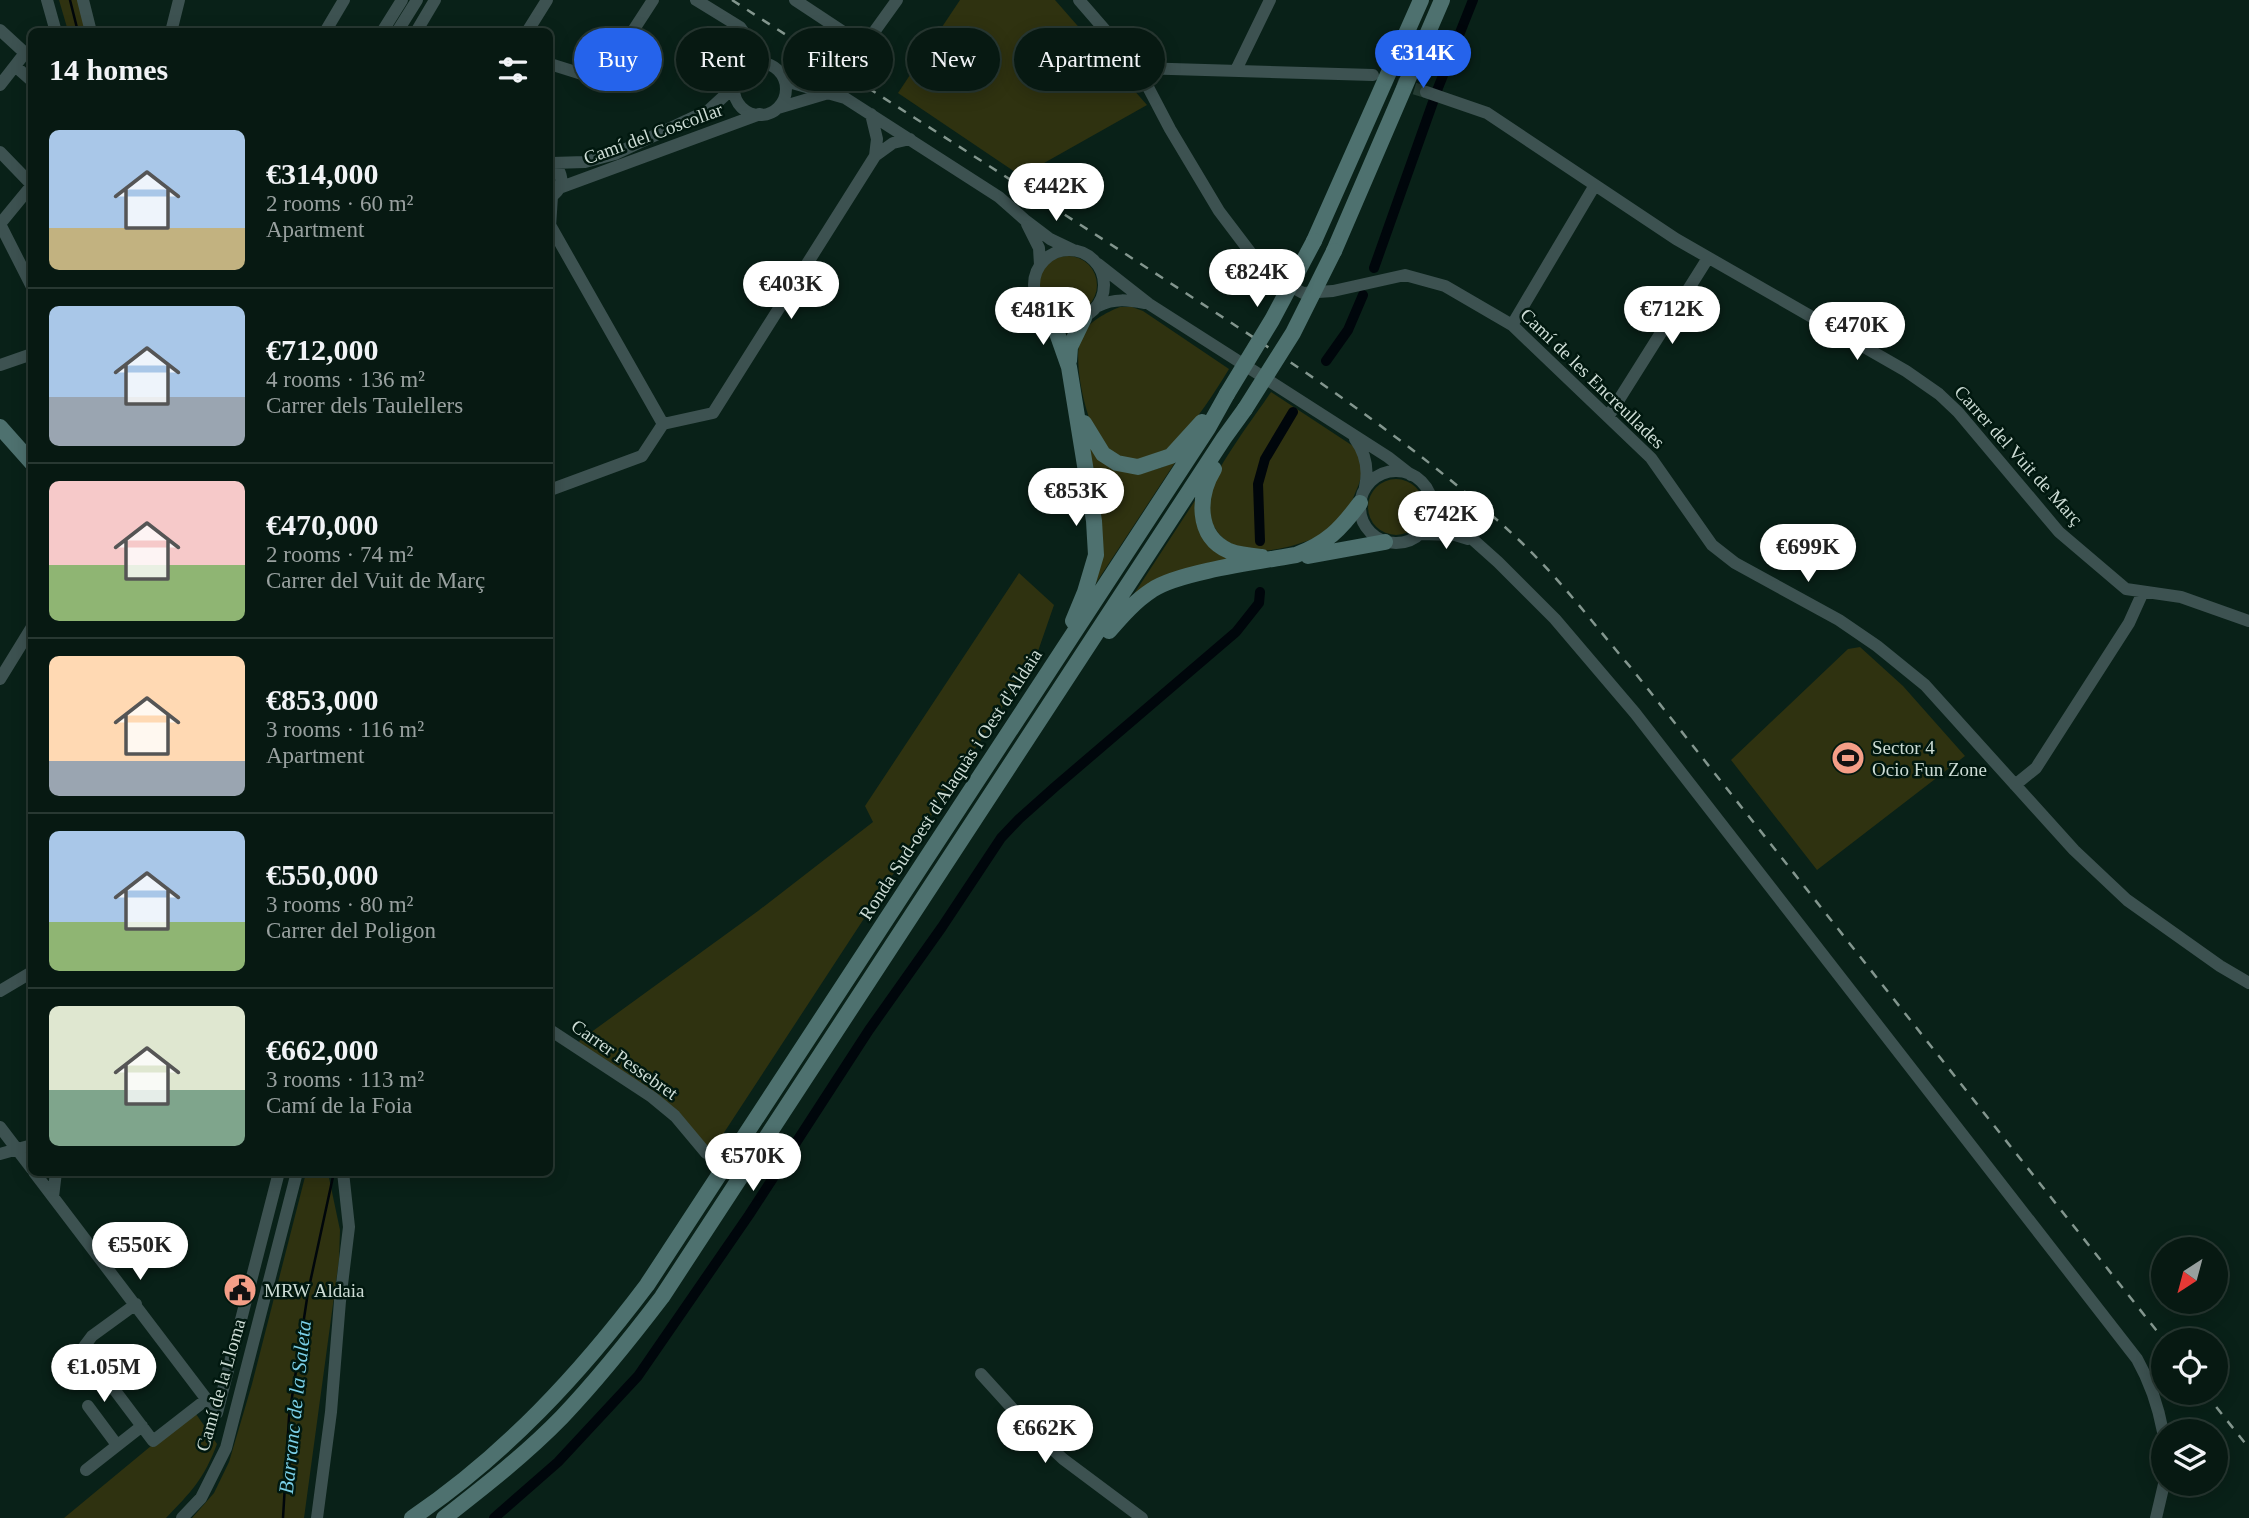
<!DOCTYPE html>
<meta charset="utf-8">
<style>
body{margin:0;font-family:Georgia,serif;background:#152620;color:#f1f3f6;height:100vh;display:flex;flex-direction:column;font-size:26px;white-space:nowrap}
*{box-sizing:border-box;margin:0}
p{font-size:23px;color:#98a09f}
.icon{flex:none;width:38px;height:38px;fill:none;stroke:currentColor;stroke-width:2;stroke-linecap:round;stroke-linejoin:round}
.map{position:relative;flex:1;overflow:hidden}
.sheet{position:absolute;left:28px;top:28px;width:525px;height:1148px;display:flex;flex-direction:column;background:#071912;border-radius:10px;box-shadow:0 4px 18px #0003,0 0 0 2px #283832}
.sheet>*{flex:none}
.banner{position:absolute;left:574px;top:28px;width:665px;height:63px;display:flex;gap:14px}
.needle{width:46px;rotate:216deg}
.fabs{position:absolute;left:2151px;top:1237px;display:grid;gap:14px}
.fabs a{display:grid;place-items:center;width:77px;height:77px;border-radius:50%;background:#071912;box-shadow:0 4px 18px #0003,0 0 0 2px #283832;font-size:35px}
.price{position:absolute;translate:-50% -60px;padding:0 16px;border-radius:24px;background:#fff;color:#222;font-size:23px;line-height:46px;filter:drop-shadow(0 2px 4px #0008)}
.price::after{content:'';position:absolute;left:50%;top:42px;width:21px;height:16px;margin-left:-10px;background:inherit;clip-path:polygon(0 0,100% 0,50% 100%)}
.price.selected{background:#2563eb;color:#fff}
ul{padding:0;list-style:none}
li{display:flex;align-items:center;gap:21px;height:175px;padding:0 21px}
li+li{border-top:2px solid #283832}
li span{display:grid;place-items:center;flex:none;width:196px;height:140px;border-radius:10px;color:#555}
li>.icon{margin-inline-start:auto}
span .icon{width:84px;height:84px;fill:#fffc;stroke-width:1}
li b{font-size:30px}
h2{display:flex;justify-content:space-between;align-items:center;height:84px;padding:0 21px;font-size:30px}
.pill{padding:0 24px;border-radius:32px;background:#071912;box-shadow:0 4px 18px #0003,0 0 0 2px #283832;font-size:24px;line-height:63px}
.pill.selected{background:#2563eb;color:#fff}
.map>svg:first-child{display:block}
</style>
<div class="map">
<svg width="2249" height="1518" viewBox="0 0 2249 1518">
<rect width="100%" height="100%" fill="#092118"/>
<path fill="#2f3210" d="M59,0H79L87,31H68Z
M960,0H1055L1147,105L1021,176L898,93Z
M1039 285a29 29 0 1 1 58 0a29 29 0 1 1-58 0Z
M1120,307H1132L1143,311L1229,369C1213,395 1197,420 1176,442C1172,446 1168,451 1164,454C1149,462 1122,463 1108,452C1088,436 1070,358 1082,335C1088,322 1107,312 1120,307Z
M1271,392L1353,446C1364,461 1364,474 1356,491C1351,503 1346,518 1335,527C1318,541 1265,556 1244,550C1231,546 1221,538 1215,528C1208,519 1206,503 1209,492C1218,464 1253,419 1271,392Z
M1087,442L1146,472L1163,467L1178,458L1096,583Z
M1368 507a28 28 0 1 1 56 0a28 28 0 1 1-56 0Z
M1196,499L1197,508L1240,559L1132,597Z
M1019,573L1054,605L1037,654L712,1151L675,1112L581,1049L579,1041L758,911L873,822L865,806Z
M1860,647L1903,686L1965,756L1817,870L1731,760L1848,649Z
M306,1173H328L340,1230L339,1260L304,1518H192L214,1493L229,1462L252,1384Z
M192,1412L196,1414L217,1444C204,1479 191,1492 166,1518H64Z"/>
<g fill="none" stroke-linecap="round" stroke-linejoin="round">
<path stroke="#00060b" stroke-width="2.5" d="M70,0L78,32
M283,1518L289,1417L308,1292L334,1172"/>
<path stroke="#00060b" stroke-width="10" d="M1374,268L1438,88L1473,0
M1326,361L1348,330L1363,295
M1260,541L1258,484L1265,459L1293,412
M494,1518L558,1462L638,1376L749,1215L869,1030L942,927L1001,838L1019,819L1056,786L1236,632L1259,603L1260,592"/>
<path stroke="#263d34" stroke-width="12" stroke-dasharray="12 6" stroke-linecap="butt" d="M1380,78L1426,92"/>
<path stroke="#3d5251" stroke-width="12" d="M47,0L56,32
M83,0L91,32
M696,0L740,27L765,63
M795,0L854,39L863,42L869,39L897,0
M1079,0L1138,68L1170,129L1219,211L1266,273L1303,293L1333,291L1405,275L1445,286L1512,325L1651,458L1712,545L1735,563L1839,620L1877,646L1925,685L2074,850L2127,900L2220,966L2249,983
M0,30L25,53
M171,32L179,0
M325,32L344,0
M382,32L402,0
M397,32L417,0
M416,32L435,0
M527,32L547,0
M742,34L744,48L743,70
M734 89a26 26 0 1 1 52 0a26 26 0 1 1-52 0Z
M550,64L601,80L653,0
M15,66L32,81
M1138,68L1373,75
M1236,70L1270,0
M785,81L845,98L999,197L1025,220L1050,239L1073,250
M0,85L25,53
M1426,92L1487,113L1676,239L1906,371L1939,394L1958,412L2059,532L2126,589L2181,597L2249,621
M778,108L825,94
M871,114L877,139L875,156
M0,152L32,185L0,224
M552,163L585,162L615,154L709,110L735,86
M559,188L760,114
M550,197C565,188 565,172 550,162
M0,224L32,287
M1027,224L1039,248L1040,265
M550,225L663,424
M550,227L552,196
M1034 285a35 35 0 1 1 70 0a35 35 0 1 1-70 0Z
M1098,264L1149,304L1388,457L1411,475
M1098,306C1115,298 1128,300 1145,303
M1512,325L1595,185
M0,365L32,354
M1608,417L1708,258
M663,424L713,413L875,156L893,143L910,139
M1355,439C1366,454 1369,469 1365,487
M1360 507a36 36 0 1 1 72 0a36 36 0 1 1-72 0Z
M550,490L642,456L663,424
M1432,503L1498,562L1555,619L1635,713L2137,1359C2150,1382 2158,1405 2163,1432
M1421,534L1455,535L1468,539
M0,679L32,627
M2015,785L2036,768L2129,623L2143,592
M0,991L32,972
M550,1030L652,1097L675,1116L706,1153
M0,1127L32,1169
M0,1154L32,1145
M34,1172L217,1413
M53,1197L56,1172
M136,1304L92,1336L83,1348L153,1441L207,1399
M981,1374L1030,1428L1063,1459L1142,1518
M88,1406L117,1445
M217,1413L279,1172
M86,1470L142,1426
M182,1518L201,1498L226,1448L297,1172
M317,1518L331,1412L340,1301L349,1227L343,1172
M2156,1518L2164,1484"/>
<path stroke="#4e716f" stroke-width="16" d="M1314,241L1421,0
M1334,251L1442,0
M1051,316L1069,367L1094,521L1096,555L1085,592L1073,621
M1069,361L1070,347L1084,318
M1084,423L1103,454L1117,463L1138,467L1171,456L1202,422
M0,427L32,463
M1214,469C1198,495 1195,536 1229,551C1239,555 1251,556 1262,557
M1308,556L1385,542
M1109,631C1122,616 1135,601 1152,590C1178,572 1262,561 1296,555C1327,543 1340,530 1360,503
M412,1518C505,1455 580,1374 647,1285L1208,428L1227,394
M444,1518C485,1486 526,1454 562,1417C598,1379 630,1339 662,1297L1224,438L1245,409"/>
<path stroke="#83968e" stroke-width="2.5" stroke-dasharray="9 9" stroke-linecap="butt" d="M732,0C868,88 1005,176 1141,264C1273,350 1405,433 1520,541C1561,580 1595,626 1632,669L2164,1340
M2205,1393L2249,1448"/>
<path stroke="#4e716f" stroke-width="16" d="M1227,394L1272,320L1314,241
M1245,409L1293,333L1334,251"/>
</g>
<defs>
<symbol id="stadium-disc" viewBox="-11 -11 22 22"><circle r="9.5" fill="#f49e87" stroke="#01180f"/><path d="M0-5a6.5 5 0 1 0 0 10a6.5 5 0 1 0 0-10ZM-3.5-1.8h7v3.6h-7Z" fill="#111"/></symbol>
<symbol id="civic-disc" viewBox="-11 -11 22 22"><circle r="9.5" fill="#f49e87" stroke="#01180f"/><path d="M-.6-6.5H3V-4.5H.6V-3L4-1V1h2V6H-6V1h2V-1L-.6-3ZM-1.2 2.5V6h2.4V2.5Z" fill="#111"/></symbol>
</defs>
<g fill-rule="evenodd">
<use href="#stadium-disc" x="1829" y="739" width="38" height="38"/>
<use href="#civic-disc" x="221" y="1271" width="38" height="38"/>
</g>
<g text-anchor="middle" stroke-width="5" stroke-linejoin="round" paint-order="stroke">
<g font-size="19" fill="#cddcd5" stroke="#01180f">
<text transform="translate(653 133) rotate(-20)" y="7">Camí del Coscollar</text>
<text transform="translate(1593 378) rotate(44)" y="7">Camí de les Encreullades</text>
<text transform="translate(2019 455) rotate(48)" y="7">Carrer del Vuit de Març</text>
<text transform="translate(950 784) rotate(-57)" y="7">Ronda Sud-oest d'Alaquàs i Oest d'Aldaia</text>
<text transform="translate(625 1059) rotate(35)" y="7">Carrer Pessebret</text>
<text transform="translate(220 1385) rotate(-74)" y="7">Camí de la Lloma</text>
</g>
<g font-size="19" fill="#cddcd5" stroke="#01180f" text-anchor="start">
<text x="1872" y="754">Sector 4<tspan x="1872" dy="22">Ocio Fun Zone</tspan></text>
<text x="264" y="1297">MRW Aldaia</text>
</g>
<g font-size="21" font-style="italic" fill="#7acfe7" stroke="#01180f">
<text transform="translate(295 1407) rotate(-84)" y="7">Barranc de la Saleta</text>
</g>
</g>
</svg>
<div class="fabs">
<a><svg class="needle" viewBox="-14 -14 28 28"><path d="M0-13l5 13h-10z" fill="#e53935"/><path d="M0 13l5-13h-10z" fill="#98a09f"/></svg></a>
<a><svg class="icon" aria-label="locate" viewBox="0 0 24 24"><circle cx="12" cy="12" r="6"/><path d="M12 2v4M12 18v4M2 12h4M18 12h4"/></svg></a>
<a><svg class="icon" aria-label="layers" viewBox="0 0 24 24"><path d="M12 4l9 5-9 5-9-5zM3 14l9 5 9-5"/></svg></a>
</div>
<b class="price selected" style="left:1423px;top:90px">€314K</b>
<b class="price" style="left:1056px;top:223px">€442K</b>
<b class="price" style="left:1257px;top:309px">€824K</b>
<b class="price" style="left:791px;top:321px">€403K</b>
<b class="price" style="left:1672px;top:346px">€712K</b>
<b class="price" style="left:1043px;top:347px">€481K</b>
<b class="price" style="left:1857px;top:362px">€470K</b>
<b class="price" style="left:1076px;top:528px">€853K</b>
<b class="price" style="left:1446px;top:551px">€742K</b>
<b class="price" style="left:1808px;top:584px">€699K</b>
<b class="price" style="left:753px;top:1193px">€570K</b>
<b class="price" style="left:140px;top:1282px">€550K</b>
<b class="price" style="left:104px;top:1404px">€1.05M</b>
<b class="price" style="left:1045px;top:1465px">€662K</b>
<div class="banner">
<a class="pill selected">Buy</a>
<a class="pill">Rent</a>
<a class="pill">Filters</a>
<a class="pill">New</a>
<a class="pill">Apartment</a>
</div>
<section class="sheet">
<h2>14 homes<svg class="icon" aria-label="filters" viewBox="0 0 24 24"><path d="M4 7h16M4 17h16"/><circle cx="9" cy="7" r="2"/><circle cx="15" cy="17" r="2"/></svg></h2>
<ul>
<li><span style="background:linear-gradient(#a9c7e8 70%,#c2b280 0)"><svg class="icon" aria-label="home" viewBox="0 0 24 24"><path d="M3 11l9-7 9 7M6 9v11h12V9"/></svg></span><div><b>€314,000</b><p>2 rooms · 60 m²</p><p>Apartment</p></div></li>
<li><span style="background:linear-gradient(#a9c7e8 65%,#9aa5b1 0)"><svg class="icon" aria-label="home" viewBox="0 0 24 24"><path d="M3 11l9-7 9 7M6 9v11h12V9"/></svg></span><div><b>€712,000</b><p>4 rooms · 136 m²</p><p>Carrer dels Taulellers</p></div></li>
<li><span style="background:linear-gradient(#f6c9c9 60%,#8fb573 0)"><svg class="icon" aria-label="home" viewBox="0 0 24 24"><path d="M3 11l9-7 9 7M6 9v11h12V9"/></svg></span><div><b>€470,000</b><p>2 rooms · 74 m²</p><p>Carrer del Vuit de Març</p></div></li>
<li><span style="background:linear-gradient(#ffd9b3 75%,#9aa5b1 0)"><svg class="icon" aria-label="home" viewBox="0 0 24 24"><path d="M3 11l9-7 9 7M6 9v11h12V9"/></svg></span><div><b>€853,000</b><p>3 rooms · 116 m²</p><p>Apartment</p></div></li>
<li><span style="background:linear-gradient(#a9c7e8 65%,#8fb573 0)"><svg class="icon" aria-label="home" viewBox="0 0 24 24"><path d="M3 11l9-7 9 7M6 9v11h12V9"/></svg></span><div><b>€550,000</b><p>3 rooms · 80 m²</p><p>Carrer del Poligon</p></div></li>
<li><span style="background:linear-gradient(#dfe7d0 60%,#7fa58c 0)"><svg class="icon" aria-label="home" viewBox="0 0 24 24"><path d="M3 11l9-7 9 7M6 9v11h12V9"/></svg></span><div><b>€662,000</b><p>3 rooms · 113 m²</p><p>Camí de la Foia</p></div></li>
</ul>
</section>
</div>
